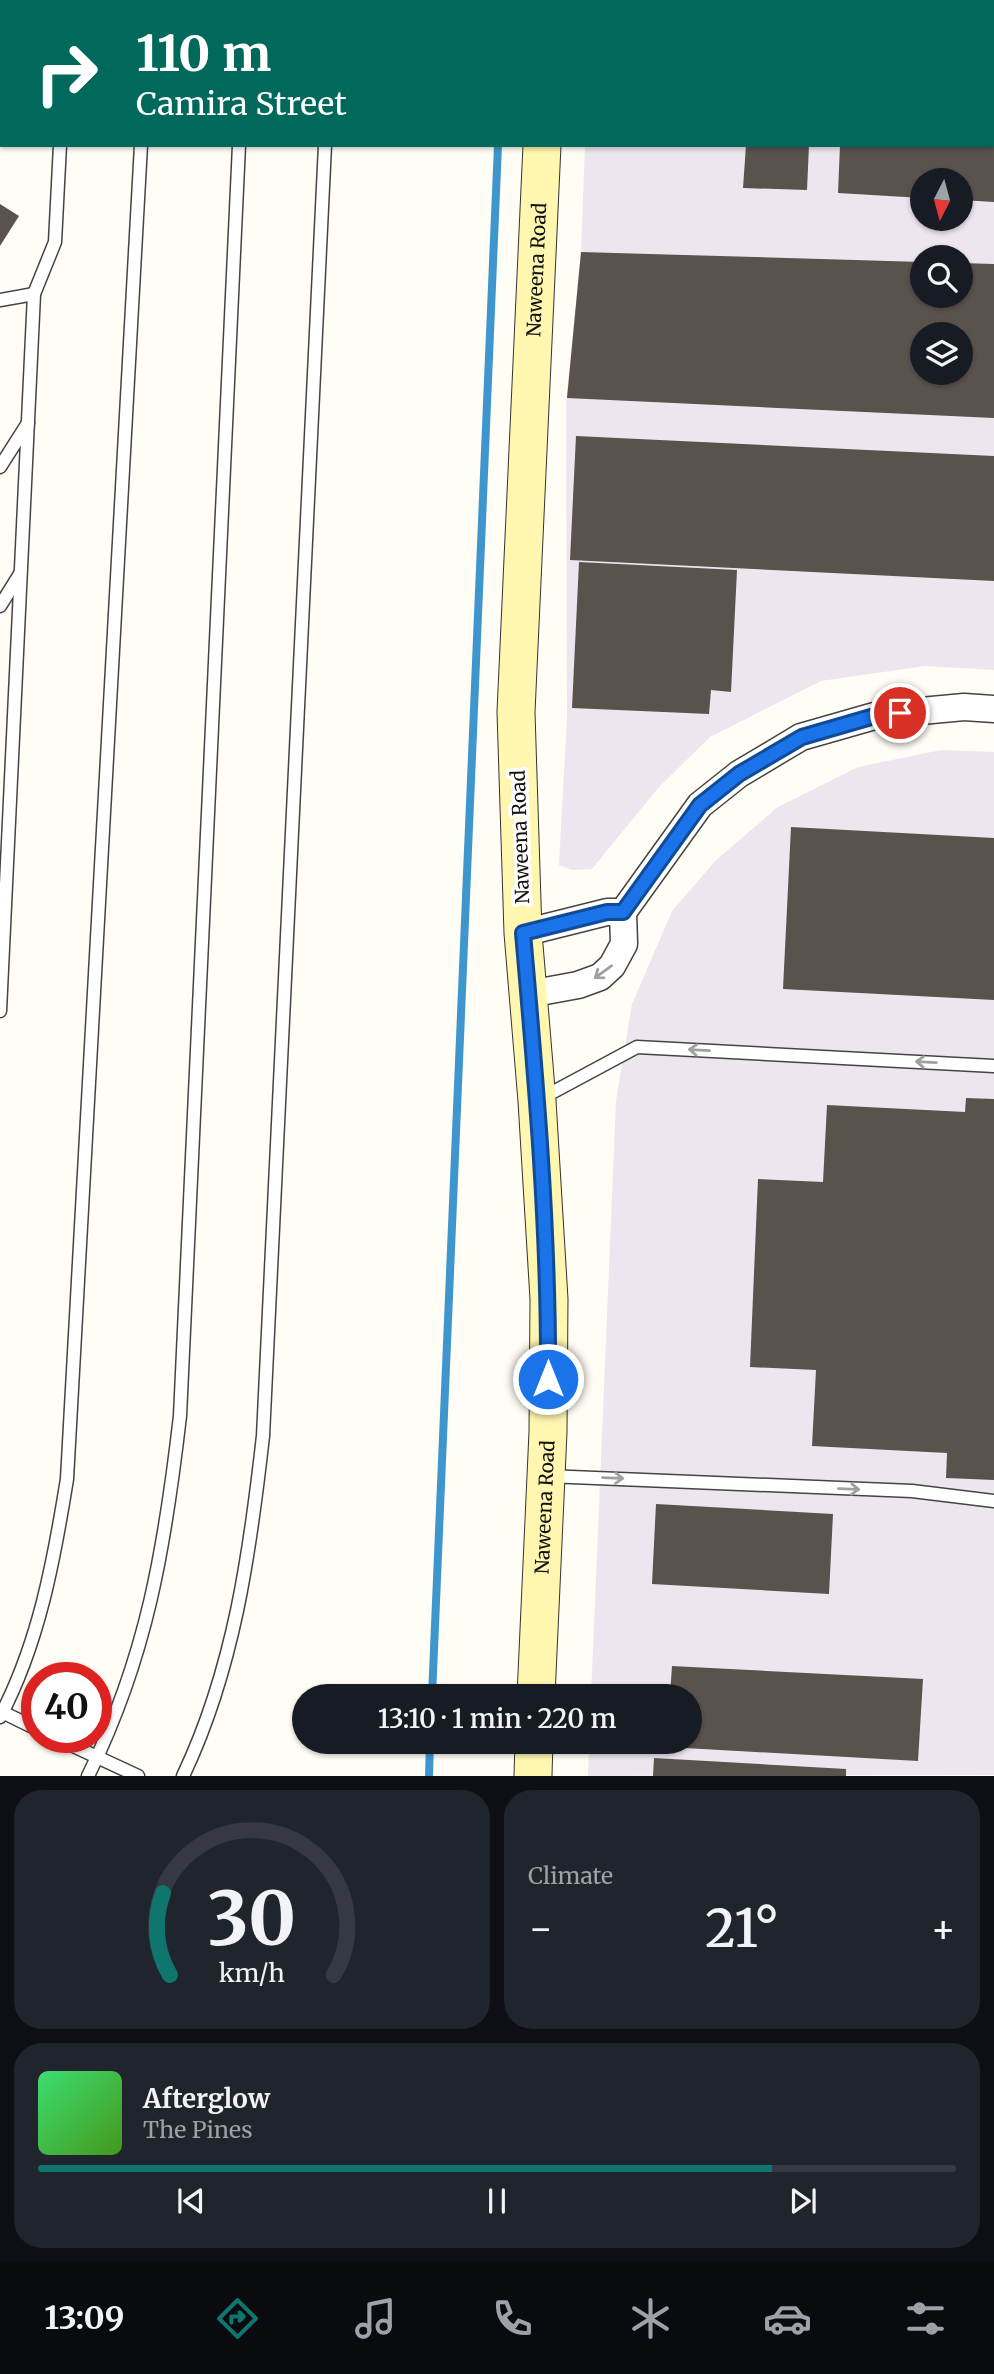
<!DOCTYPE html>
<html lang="en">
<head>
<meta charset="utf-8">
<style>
  :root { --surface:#171b24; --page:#20242c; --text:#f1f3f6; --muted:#9ea1a6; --line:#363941; --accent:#0f766e }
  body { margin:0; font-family:Merriweather,serif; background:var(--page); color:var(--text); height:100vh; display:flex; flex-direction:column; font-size:26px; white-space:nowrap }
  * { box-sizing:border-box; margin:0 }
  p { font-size:23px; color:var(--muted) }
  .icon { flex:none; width:38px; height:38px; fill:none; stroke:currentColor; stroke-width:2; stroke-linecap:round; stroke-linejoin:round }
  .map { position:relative; height:1776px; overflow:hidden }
  .sheet { display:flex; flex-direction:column; gap:14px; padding:14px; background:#0d0f14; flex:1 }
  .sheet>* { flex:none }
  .guide { position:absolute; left:0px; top:0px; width:994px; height:147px; box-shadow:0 2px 5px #0004; background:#00695c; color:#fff; overflow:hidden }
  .needle { width:46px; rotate:186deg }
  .controls { position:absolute; left:910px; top:168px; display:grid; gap:14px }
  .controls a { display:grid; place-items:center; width:63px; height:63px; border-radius:50%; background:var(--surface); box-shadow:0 2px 5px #0004; font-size:35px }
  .speed { position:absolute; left:21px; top:1662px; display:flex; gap:14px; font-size:35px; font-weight:700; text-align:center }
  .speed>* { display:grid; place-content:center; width:91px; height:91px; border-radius:50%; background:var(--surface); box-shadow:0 2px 5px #0004; line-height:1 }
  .speed .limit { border:10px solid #d22; background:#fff; color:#111 }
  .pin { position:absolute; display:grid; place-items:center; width:60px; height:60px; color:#fff; margin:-30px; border:4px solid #fff; border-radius:50%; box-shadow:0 2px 7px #0007 }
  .me { position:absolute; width:77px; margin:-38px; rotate:0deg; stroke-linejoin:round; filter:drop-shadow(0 0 5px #0008) }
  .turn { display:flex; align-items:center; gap:24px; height:147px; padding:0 21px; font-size:32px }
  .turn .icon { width:91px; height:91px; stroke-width:2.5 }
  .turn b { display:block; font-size:49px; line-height:60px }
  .big { font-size:52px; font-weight:600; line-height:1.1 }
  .sheet .widget { flex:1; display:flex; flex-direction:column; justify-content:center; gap:10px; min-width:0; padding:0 24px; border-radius:28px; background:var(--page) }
  .sheet .dial { align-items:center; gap:0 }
  .dial svg { height:182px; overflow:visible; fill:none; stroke:var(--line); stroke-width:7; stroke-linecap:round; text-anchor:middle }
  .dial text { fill:var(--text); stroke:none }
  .song { display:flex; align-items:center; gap:21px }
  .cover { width:84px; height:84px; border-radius:10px; background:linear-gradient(135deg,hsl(140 70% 55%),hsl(100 70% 35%)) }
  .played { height:7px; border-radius:4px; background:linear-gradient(90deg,var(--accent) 80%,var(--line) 80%) }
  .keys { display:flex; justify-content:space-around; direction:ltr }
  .heat { display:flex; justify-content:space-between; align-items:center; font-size:38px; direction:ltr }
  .sheet .tiles { flex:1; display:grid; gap:14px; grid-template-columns:1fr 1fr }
  .widget:last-child { grid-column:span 2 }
  .trip { position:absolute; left:292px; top:1684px; width:410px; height:70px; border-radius:35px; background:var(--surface); box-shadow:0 2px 5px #0004; font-weight:600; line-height:70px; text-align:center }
  .tab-bar { display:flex; height:112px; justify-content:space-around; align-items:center; background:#090b0e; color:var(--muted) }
  .tab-bar .icon { width:49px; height:49px }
  .tab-bar .selected { color:var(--accent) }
  .tab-bar b { font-size:32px; color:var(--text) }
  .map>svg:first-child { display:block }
  .industrial { fill:#eee6ef; fill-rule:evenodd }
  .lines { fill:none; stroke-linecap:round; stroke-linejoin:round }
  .stream { stroke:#3f96cf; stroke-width:8 }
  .building { fill:#5a524d; fill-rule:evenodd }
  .lane-casing { stroke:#444; stroke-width:15 }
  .street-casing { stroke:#444; stroke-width:29 }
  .secondary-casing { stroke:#333; stroke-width:39 }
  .lane { stroke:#fff; stroke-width:12 }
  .street { stroke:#fff; stroke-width:26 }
  .secondary { stroke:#fff6b0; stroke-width:37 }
  .oneway { stroke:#a0a0a0 }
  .route-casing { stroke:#114b97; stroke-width:18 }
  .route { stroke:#1a73e8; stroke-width:12 }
  .labels { text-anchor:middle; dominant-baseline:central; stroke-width:7; stroke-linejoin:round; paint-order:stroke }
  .street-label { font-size:19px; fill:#111; stroke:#fff }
</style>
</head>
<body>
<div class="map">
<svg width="994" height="1776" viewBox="0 0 994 1776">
  <rect width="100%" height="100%" fill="#fffdf5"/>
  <g class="industrial">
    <path d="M591 0H994V670L925 666 821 681 710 737 659 787 592 869 572 870 559 865 567 717 566 401 581 252 585 145H992V2H591ZM922 180H961V219H922ZM922 257H961V296H922ZM922 334H961V373H922Z"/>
    <path d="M941 750 994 752V1775L588 1776 589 1741H690V1696H591L616 1101 632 1004 672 911 716 860 778 807 858 767Z"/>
  </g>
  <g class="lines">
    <g class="stream">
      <path d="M504 2V0"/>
      <path d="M432 1696 498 145"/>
      <path d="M429 1776 430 1741"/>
    </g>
  </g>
  <g class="building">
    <path d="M746 145H809L807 190 743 188Z"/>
    <path d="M840 145 994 147V202L961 200V180H922V198L838 193Z"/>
    <path d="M0 204 19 216 0 246Z"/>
    <path d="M581 252 922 262V296H961V263L994 264V418L567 398ZM922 334H961V373H922Z"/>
    <path d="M576 436 994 456V581L570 560Z"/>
    <path d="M579 562 737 570 731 692 711 690 709 714 572 708Z"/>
    <path d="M791 827 994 838V1000L783 989Z"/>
    <path d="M966 1098 994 1099V1480L946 1478 947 1453 812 1446 816 1370 750 1367 758 1179 823 1182 827 1105 965 1112Z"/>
    <path d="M656 1504 833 1514 829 1594 652 1584Z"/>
    <path d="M672 1666 923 1679 918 1761 667 1747 668 1741H690V1696H670Z"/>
    <path d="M654 1758 846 1769V1776H653Z"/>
  </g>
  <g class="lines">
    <g class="lane-casing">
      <g id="lane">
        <path d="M114 2 115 0"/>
        <path d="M333 2V0"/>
        <path d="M0 4 2 6"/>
        <path d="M0 30 2 27"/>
        <path d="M0 300 34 294"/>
        <path d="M0 467 28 423"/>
        <path d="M0 606 20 574"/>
        <path d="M0 1011 34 294 55 242 60 145"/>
        <path d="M542 1098 637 1047 994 1066"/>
        <path d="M547 1476 912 1491 994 1501"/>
        <path d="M2 1712 37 1729"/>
        <path d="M0 1717C39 1643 54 1560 67 1479L141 145"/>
        <path d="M56 1738 138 1776"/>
        <path d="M88 1776C147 1657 165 1546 180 1416L239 145"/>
        <path d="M183 1776C234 1669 250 1552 263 1436L325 145"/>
      </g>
    </g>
    <g class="street-casing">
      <g id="street">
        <path d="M523 933 607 912H623"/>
        <path d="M529 994 578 985 600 977 612 966 624 944 623 912 700 805 739 774 801 737 878 715 964 707 994 709"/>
      </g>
    </g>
    <g class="secondary-casing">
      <g id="secondary">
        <path d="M548 2V0"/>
        <path id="s1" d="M536 1696 548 1432 549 1299 537 1101 523 933 516 712 542 145"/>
        <path d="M533 1776 534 1741"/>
      </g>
    </g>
    <use href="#lane" class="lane"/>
    <use href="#street" class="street"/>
    <use href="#secondary" class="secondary"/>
  </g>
  <defs><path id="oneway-shaft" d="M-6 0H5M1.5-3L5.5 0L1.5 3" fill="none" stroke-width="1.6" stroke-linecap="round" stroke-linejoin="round" transform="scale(1.75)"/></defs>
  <g class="oneway">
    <use href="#oneway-shaft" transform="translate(603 972) rotate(144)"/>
    <use href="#oneway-shaft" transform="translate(699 1050) rotate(-177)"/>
    <use href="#oneway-shaft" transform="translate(926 1062) rotate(-177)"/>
    <use href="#oneway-shaft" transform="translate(613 1478) rotate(2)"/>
    <use href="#oneway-shaft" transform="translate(849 1489) rotate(2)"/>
  </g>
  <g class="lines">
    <g class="route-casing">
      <path id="route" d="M548 1379C549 1230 536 1081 523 933L607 912H623L700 805 739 774 802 737 878 715 900 713"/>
    </g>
    <use href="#route" class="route"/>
  </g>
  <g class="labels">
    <g class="street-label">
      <text stroke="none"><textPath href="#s1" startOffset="1428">Naweena Road</textPath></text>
      <text transform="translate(520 837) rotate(-92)">Naweena Road</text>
      <text stroke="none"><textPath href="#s1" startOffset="189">Naweena Road</textPath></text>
    </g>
  </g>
</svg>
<div class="controls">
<a><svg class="needle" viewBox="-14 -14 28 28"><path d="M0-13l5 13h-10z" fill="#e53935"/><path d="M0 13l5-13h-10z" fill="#9ea1a6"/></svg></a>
<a><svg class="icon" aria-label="search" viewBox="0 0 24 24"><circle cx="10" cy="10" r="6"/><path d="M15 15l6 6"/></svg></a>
<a><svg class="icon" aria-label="layers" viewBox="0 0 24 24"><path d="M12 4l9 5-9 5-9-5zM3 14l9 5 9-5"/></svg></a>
</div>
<div class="speed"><div class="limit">40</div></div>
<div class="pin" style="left:900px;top:713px;background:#d93025"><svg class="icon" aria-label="arrive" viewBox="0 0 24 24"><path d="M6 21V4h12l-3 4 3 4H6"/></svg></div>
<svg class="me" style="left:548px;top:1379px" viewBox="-20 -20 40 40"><circle r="17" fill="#1a73e8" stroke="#fff" stroke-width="3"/><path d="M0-11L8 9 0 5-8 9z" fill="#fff"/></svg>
<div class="trip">13:10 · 1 min · 220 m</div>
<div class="guide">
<div class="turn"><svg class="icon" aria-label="right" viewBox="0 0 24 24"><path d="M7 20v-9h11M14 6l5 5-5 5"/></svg><div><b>110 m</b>Camira Street</div></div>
</div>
</div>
<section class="sheet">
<div class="tiles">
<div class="widget dial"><svg viewBox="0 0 100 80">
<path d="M14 69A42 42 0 1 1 86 69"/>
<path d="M14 69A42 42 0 0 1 11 33" stroke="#0f766e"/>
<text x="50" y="56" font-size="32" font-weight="700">30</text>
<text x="50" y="72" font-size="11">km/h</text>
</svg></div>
<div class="widget"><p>Climate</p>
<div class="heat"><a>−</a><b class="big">21°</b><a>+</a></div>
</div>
<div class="widget">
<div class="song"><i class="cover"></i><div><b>Afterglow</b><p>The Pines</p></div></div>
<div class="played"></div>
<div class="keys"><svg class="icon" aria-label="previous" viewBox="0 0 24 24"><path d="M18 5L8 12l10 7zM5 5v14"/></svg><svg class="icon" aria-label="pause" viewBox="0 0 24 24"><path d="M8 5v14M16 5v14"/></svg><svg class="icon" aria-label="next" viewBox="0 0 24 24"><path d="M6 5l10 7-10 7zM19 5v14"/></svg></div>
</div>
</div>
</section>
<nav class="tab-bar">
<b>13:09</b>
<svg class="icon selected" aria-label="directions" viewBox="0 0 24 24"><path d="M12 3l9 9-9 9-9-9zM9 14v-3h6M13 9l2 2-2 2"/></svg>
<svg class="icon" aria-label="music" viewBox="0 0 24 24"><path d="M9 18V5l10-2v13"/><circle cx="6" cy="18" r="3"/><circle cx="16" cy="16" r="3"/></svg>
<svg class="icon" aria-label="phone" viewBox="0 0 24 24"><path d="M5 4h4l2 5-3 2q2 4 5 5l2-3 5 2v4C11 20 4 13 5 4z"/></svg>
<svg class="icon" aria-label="climate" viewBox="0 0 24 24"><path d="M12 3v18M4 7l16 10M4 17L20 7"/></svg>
<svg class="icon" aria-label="car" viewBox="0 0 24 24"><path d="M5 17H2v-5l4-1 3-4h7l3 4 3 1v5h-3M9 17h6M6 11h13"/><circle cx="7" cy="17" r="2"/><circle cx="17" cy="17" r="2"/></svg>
<svg class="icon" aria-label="filters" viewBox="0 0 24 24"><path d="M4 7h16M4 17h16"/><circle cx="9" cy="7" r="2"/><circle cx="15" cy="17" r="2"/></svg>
</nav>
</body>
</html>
